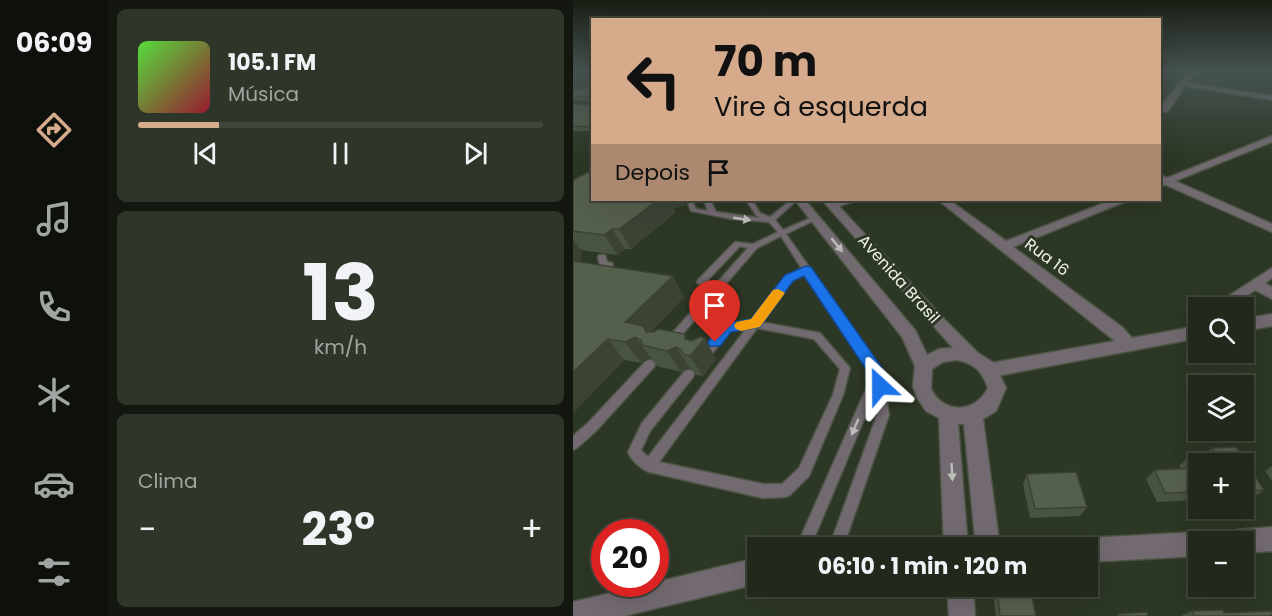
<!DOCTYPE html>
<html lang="pt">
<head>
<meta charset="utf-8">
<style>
  :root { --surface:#22291c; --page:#2e3529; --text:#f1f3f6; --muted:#a2a6a3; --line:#3f453b; --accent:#d6ab8b }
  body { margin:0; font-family:Poppins,sans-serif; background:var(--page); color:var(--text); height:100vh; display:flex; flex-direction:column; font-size:22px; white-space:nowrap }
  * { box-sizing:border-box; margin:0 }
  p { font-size:20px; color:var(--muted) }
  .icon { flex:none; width:33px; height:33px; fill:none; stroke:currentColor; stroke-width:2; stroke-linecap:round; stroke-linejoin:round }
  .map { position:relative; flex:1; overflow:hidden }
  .drawer { display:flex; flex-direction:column; gap:9px; padding:9px; background:#13170f; width:465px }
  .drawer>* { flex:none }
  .hud { position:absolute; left:18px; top:18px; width:570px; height:183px; border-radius:0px; box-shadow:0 6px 24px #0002,0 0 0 2px var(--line); background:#d6ab8b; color:#111; overflow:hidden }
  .buttons { position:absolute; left:615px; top:297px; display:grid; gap:12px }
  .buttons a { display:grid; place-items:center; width:66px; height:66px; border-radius:0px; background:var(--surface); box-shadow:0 6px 24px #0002,0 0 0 2px var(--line); font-size:30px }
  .speed { position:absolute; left:18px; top:519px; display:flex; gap:12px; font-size:30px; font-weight:700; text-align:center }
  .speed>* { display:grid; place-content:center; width:78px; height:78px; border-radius:50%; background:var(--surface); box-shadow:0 6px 24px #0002,0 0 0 2px var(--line); line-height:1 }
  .speed .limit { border:9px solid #d22; background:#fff; color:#111 }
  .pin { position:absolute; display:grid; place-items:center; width:51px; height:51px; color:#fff; margin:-62px -26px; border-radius:50% 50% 50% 0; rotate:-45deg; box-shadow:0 0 6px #0007 }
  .pin .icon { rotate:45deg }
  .me { position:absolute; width:66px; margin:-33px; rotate:336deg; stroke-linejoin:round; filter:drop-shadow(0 0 4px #0008) }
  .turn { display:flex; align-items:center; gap:21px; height:126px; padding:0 24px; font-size:27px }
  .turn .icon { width:78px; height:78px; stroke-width:2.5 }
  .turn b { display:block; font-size:42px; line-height:51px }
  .then { display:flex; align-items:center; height:57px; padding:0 24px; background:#0003; gap:12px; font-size:22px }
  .big { font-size:45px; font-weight:700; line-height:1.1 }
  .drawer .tile { flex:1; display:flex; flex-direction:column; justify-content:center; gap:9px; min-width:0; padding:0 21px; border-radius:9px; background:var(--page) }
  .drawer .dial { align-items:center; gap:0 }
  .dial b { font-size:78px; line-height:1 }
  .song { display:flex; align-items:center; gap:18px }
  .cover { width:72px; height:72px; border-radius:9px; background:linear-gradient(135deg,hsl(110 70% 55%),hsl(350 70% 35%)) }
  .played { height:6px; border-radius:3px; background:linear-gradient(90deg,var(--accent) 20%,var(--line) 20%) }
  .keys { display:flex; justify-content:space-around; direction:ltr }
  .heat { display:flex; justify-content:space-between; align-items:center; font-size:33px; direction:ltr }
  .trip { position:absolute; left:174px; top:537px; width:351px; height:60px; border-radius:0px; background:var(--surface); box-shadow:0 6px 24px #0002,0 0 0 2px var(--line); font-weight:700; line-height:60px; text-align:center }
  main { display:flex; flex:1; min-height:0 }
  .tab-bar { display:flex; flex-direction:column; width:108px; justify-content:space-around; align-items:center; background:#0e100b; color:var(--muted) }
  .tab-bar .icon { width:42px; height:42px }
  .tab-bar .active { color:var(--accent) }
  .tab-bar b { font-size:27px; color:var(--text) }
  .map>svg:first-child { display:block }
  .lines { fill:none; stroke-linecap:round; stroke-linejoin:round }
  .service-casing { stroke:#4c5544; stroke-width:3 }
  .minor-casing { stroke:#4c5544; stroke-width:3 }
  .tertiary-casing { stroke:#4c5544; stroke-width:3 }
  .service { fill:#736a71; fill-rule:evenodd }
  .minor { fill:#736a71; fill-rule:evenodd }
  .tertiary { fill:#736a71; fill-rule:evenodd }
  .wall { fill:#495341 }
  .shaded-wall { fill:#3c4335 }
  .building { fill:#55604c; stroke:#3c4335; stroke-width:1.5 }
  .oneway { fill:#bcbcb8 }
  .route { fill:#1a73e8; stroke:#114b97; stroke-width:1.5 }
  .slow { fill:#f59e0b }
  .labels { text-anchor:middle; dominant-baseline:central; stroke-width:6; stroke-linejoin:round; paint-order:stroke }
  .street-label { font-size:16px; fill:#edf3e8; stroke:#2d3725 }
</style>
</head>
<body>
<main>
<nav class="tab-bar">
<b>06:09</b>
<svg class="icon active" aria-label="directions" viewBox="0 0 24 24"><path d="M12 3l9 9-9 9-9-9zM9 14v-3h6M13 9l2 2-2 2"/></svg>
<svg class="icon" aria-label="music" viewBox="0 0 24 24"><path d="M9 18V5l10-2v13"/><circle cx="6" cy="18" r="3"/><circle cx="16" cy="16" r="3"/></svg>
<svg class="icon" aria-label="phone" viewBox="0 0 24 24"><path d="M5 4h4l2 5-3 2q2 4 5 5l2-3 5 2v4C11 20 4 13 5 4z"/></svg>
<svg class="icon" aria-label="climate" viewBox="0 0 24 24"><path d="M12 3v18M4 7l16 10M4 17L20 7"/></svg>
<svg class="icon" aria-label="car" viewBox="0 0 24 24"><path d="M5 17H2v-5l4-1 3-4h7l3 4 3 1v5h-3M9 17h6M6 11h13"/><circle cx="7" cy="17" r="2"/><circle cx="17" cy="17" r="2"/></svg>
<svg class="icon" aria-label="filters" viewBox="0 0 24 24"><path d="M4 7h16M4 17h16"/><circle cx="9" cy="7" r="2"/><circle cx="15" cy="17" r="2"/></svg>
</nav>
<section class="drawer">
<div class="tile">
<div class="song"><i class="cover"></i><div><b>105.1 FM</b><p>Música</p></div></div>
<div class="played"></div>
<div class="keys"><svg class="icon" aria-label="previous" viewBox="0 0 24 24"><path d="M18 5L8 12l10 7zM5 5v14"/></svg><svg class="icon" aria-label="pause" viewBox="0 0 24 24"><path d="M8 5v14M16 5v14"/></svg><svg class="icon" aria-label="next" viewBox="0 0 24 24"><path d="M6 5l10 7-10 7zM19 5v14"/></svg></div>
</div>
<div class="tile dial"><b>13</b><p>km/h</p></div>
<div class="tile"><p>Clima</p>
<div class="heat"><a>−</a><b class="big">23°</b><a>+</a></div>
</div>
</section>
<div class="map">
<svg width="699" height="616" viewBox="0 0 699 616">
  <rect width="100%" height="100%" fill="#2d3725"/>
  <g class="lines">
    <g class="service-casing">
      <g id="service">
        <path d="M131 200H137L143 212 187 218 183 215 173 200H179L187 213 197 217 218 200H224L202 220 210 230 240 217H244V219L213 234 310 373 316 415 270 548H256L304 415 302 393 237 548H223L300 373 232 273 219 280 188 322 247 333 277 368 270 395 236 476 217 495 212 497 190 498 76 472C68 469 58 460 55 452L69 423 112 371 116 370 120 371 121 374 120 377 77 431 68 450 75 457 173 329 156 331 135 359 131 360 127 359 126 356 127 353 150 326 179 321 213 276 229 269 208 236 184 248 100 345H94L92 342 94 339 175 248 167 246 131 284H125L124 282 125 280 162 242 180 244 205 232 196 222 159 219 118 211 115 204 118 202 120 203 123 209 135 211ZM184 328 241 339 267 369 260 395 226 468 209 484H190L86 462Z"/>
        <path d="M26 255H32L34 262 39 263 40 265 39 267 27 266 25 257Z"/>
        <path d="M77 360 81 361 82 364 81 367 23 431 4 448 0 450V436L15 423 73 361Z"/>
      </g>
    </g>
    <g class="minor-casing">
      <g id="minor">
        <path d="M617 71H623L615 83 699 96V100L612 86 595 111 586 113V108Z"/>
        <path d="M699 136V142L602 181 699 224V232L593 185H586V175L594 178Z"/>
        <path d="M269 200H285L260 208 254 205Z"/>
        <path d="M365 200H376L433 241 539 200H552L551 202 440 247 549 327 559 338 626 326V338L418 377 412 375 409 370 412 365 418 363 542 341Z"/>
        <path d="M699 268V278L692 283 699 287V299L682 290 656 308H637Z"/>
        <path d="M699 314V326L670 331V319Z"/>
        <path d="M374 586H400L402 616H376Z"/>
      </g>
    </g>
    <g class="tertiary-casing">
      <g id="tertiary">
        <path d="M222 200H232L342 330 354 355 366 349 380 348 249 200H260L372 320 405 353 421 363 433 388 423 411 410 419 427 548H403L391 424H385L395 548H371L366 418 353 411 344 398 340 386 342 366 329 337ZM384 360C402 364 409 371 415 388 403 413 371 415 358 389L359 369 370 362Z"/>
        <path d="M699 527V551L670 553V542H651L655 534 663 530Z"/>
        <path d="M626 532 634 536 637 542H626V556L514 562V548H503L505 541 514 538Z"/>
        <path d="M184 558V584L51 616H0V602Z"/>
      </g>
    </g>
    <use href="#service" class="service"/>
    <use href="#minor" class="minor"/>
    <use href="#tertiary" class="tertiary"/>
  </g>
  <g class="wall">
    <path d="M20 84V101L0 100V91Z"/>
    <path d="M20 103V131H0V104L17 105Z"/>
    <path d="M0 180 117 200 113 205 101 208 102 213 58 249H52L44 255 8 250 7 262 111 297 78 332 116 340 143 359 130 376 123 375 119 369 117 368 108 372 84 366 78 358 68 363 51 360 0 413Z"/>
    <path d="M663 447 691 490 678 499H670V464H626V505L623 500 584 502 573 479 582 470 608 469 606 466 616 457 631 456 639 448Z"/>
    <path d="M699 466V481L692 471Z"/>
    <path d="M454 474 514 507 507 516 457 518 450 484Z"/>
    <path d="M424 588 463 616H423L420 595Z"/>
    <path d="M619 611 621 616H608Z"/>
  </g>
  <g class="shaded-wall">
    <path d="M20 125V131L18 132 15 127Z"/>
    <path d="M85 200H117L113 205 101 208 102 213 58 249 46 229Z"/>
    <path d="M39 229 52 249 44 255 31 235Z"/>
    <path d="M0 239 8 250 7 280 0 270Z"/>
    <path d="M100 276 111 297 76 334 52 322Z"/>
    <path d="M112 334 122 350 132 338 143 359 130 376 117 356Z"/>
    <path d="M62 337 78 358 68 363 52 342Z"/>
    <path d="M35 339 51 360 0 413V372Z"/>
    <path d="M103 347 117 368 108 372 94 351Z"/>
  </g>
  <g class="building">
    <path d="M20 84V99L19 97 0 96V91Z"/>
    <path d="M20 103V125L15 127 0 126V104L17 105Z"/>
    <path d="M15 172H20V200H85L46 229H39L31 235 0 231V180Z"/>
    <path d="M0 261 100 276 52 322 70 326 73 332H81L86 329 112 334V339L118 341 127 337 132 338 117 356 110 354 109 350 103 347 94 351 69 345 68 340 62 337 52 342 35 339 0 372Z"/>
    <path d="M663 447 691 490 670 491V464H626V492L592 493 582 470 621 468 616 457 643 456 639 448Z"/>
    <path d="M503 472 514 507 462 509 454 474Z"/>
    <path d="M457 586 463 616H427L424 588Z"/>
    <path d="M650 610 651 613 699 611V616H621L619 611Z"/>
    <path d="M574 612 575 616H545V614Z"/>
  </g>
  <defs><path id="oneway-solid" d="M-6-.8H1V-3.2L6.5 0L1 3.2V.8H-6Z" transform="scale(1.5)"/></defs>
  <g class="oneway">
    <use href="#oneway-solid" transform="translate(169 219) rotate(8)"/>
    <use href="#oneway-solid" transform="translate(264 245) rotate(51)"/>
    <use href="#oneway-solid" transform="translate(282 427) rotate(113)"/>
    <use href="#oneway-solid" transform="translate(379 472) rotate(87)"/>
  </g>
  <linearGradient id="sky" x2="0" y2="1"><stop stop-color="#191e14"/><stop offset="0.45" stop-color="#465351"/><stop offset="1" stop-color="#465351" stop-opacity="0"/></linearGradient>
  <rect width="699" height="158" fill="url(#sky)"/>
  <path class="route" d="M233 266 238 267 310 369 315 386 312 391 307 393 301 391 297 375 231 276 220 281 187 327 158 332 147 346H137L135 342 148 324 178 319 212 275Z"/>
  <path class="slow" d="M205 289 212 293 187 327 168 331 163 329 161 326 163 322 178 319 200 290Z"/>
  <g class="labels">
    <g class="street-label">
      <text transform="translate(474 257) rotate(37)">Rua 16</text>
      <text transform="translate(326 279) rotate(48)">Avenida Brasil</text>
    </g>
  </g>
</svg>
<div class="buttons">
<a><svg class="icon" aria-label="search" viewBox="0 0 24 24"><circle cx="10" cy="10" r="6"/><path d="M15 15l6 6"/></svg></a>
<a><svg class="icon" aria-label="layers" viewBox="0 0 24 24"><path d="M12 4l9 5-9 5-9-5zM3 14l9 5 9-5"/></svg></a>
<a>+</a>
<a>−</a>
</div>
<div class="speed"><div class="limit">20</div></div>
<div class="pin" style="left:142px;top:342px;background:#d93025"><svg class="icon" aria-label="arrive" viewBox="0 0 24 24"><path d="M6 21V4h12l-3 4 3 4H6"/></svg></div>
<svg class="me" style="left:307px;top:386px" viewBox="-20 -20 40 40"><path d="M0-17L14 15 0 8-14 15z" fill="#1a73e8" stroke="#fff" stroke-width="4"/></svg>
<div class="trip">06:10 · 1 min · 120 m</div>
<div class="hud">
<div class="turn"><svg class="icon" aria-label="left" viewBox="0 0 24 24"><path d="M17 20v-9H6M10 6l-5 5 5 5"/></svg><div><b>70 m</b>Vire à esquerda</div></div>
<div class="then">Depois<svg class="icon" aria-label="arrive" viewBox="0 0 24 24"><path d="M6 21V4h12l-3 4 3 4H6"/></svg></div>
</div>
</div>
</main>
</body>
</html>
